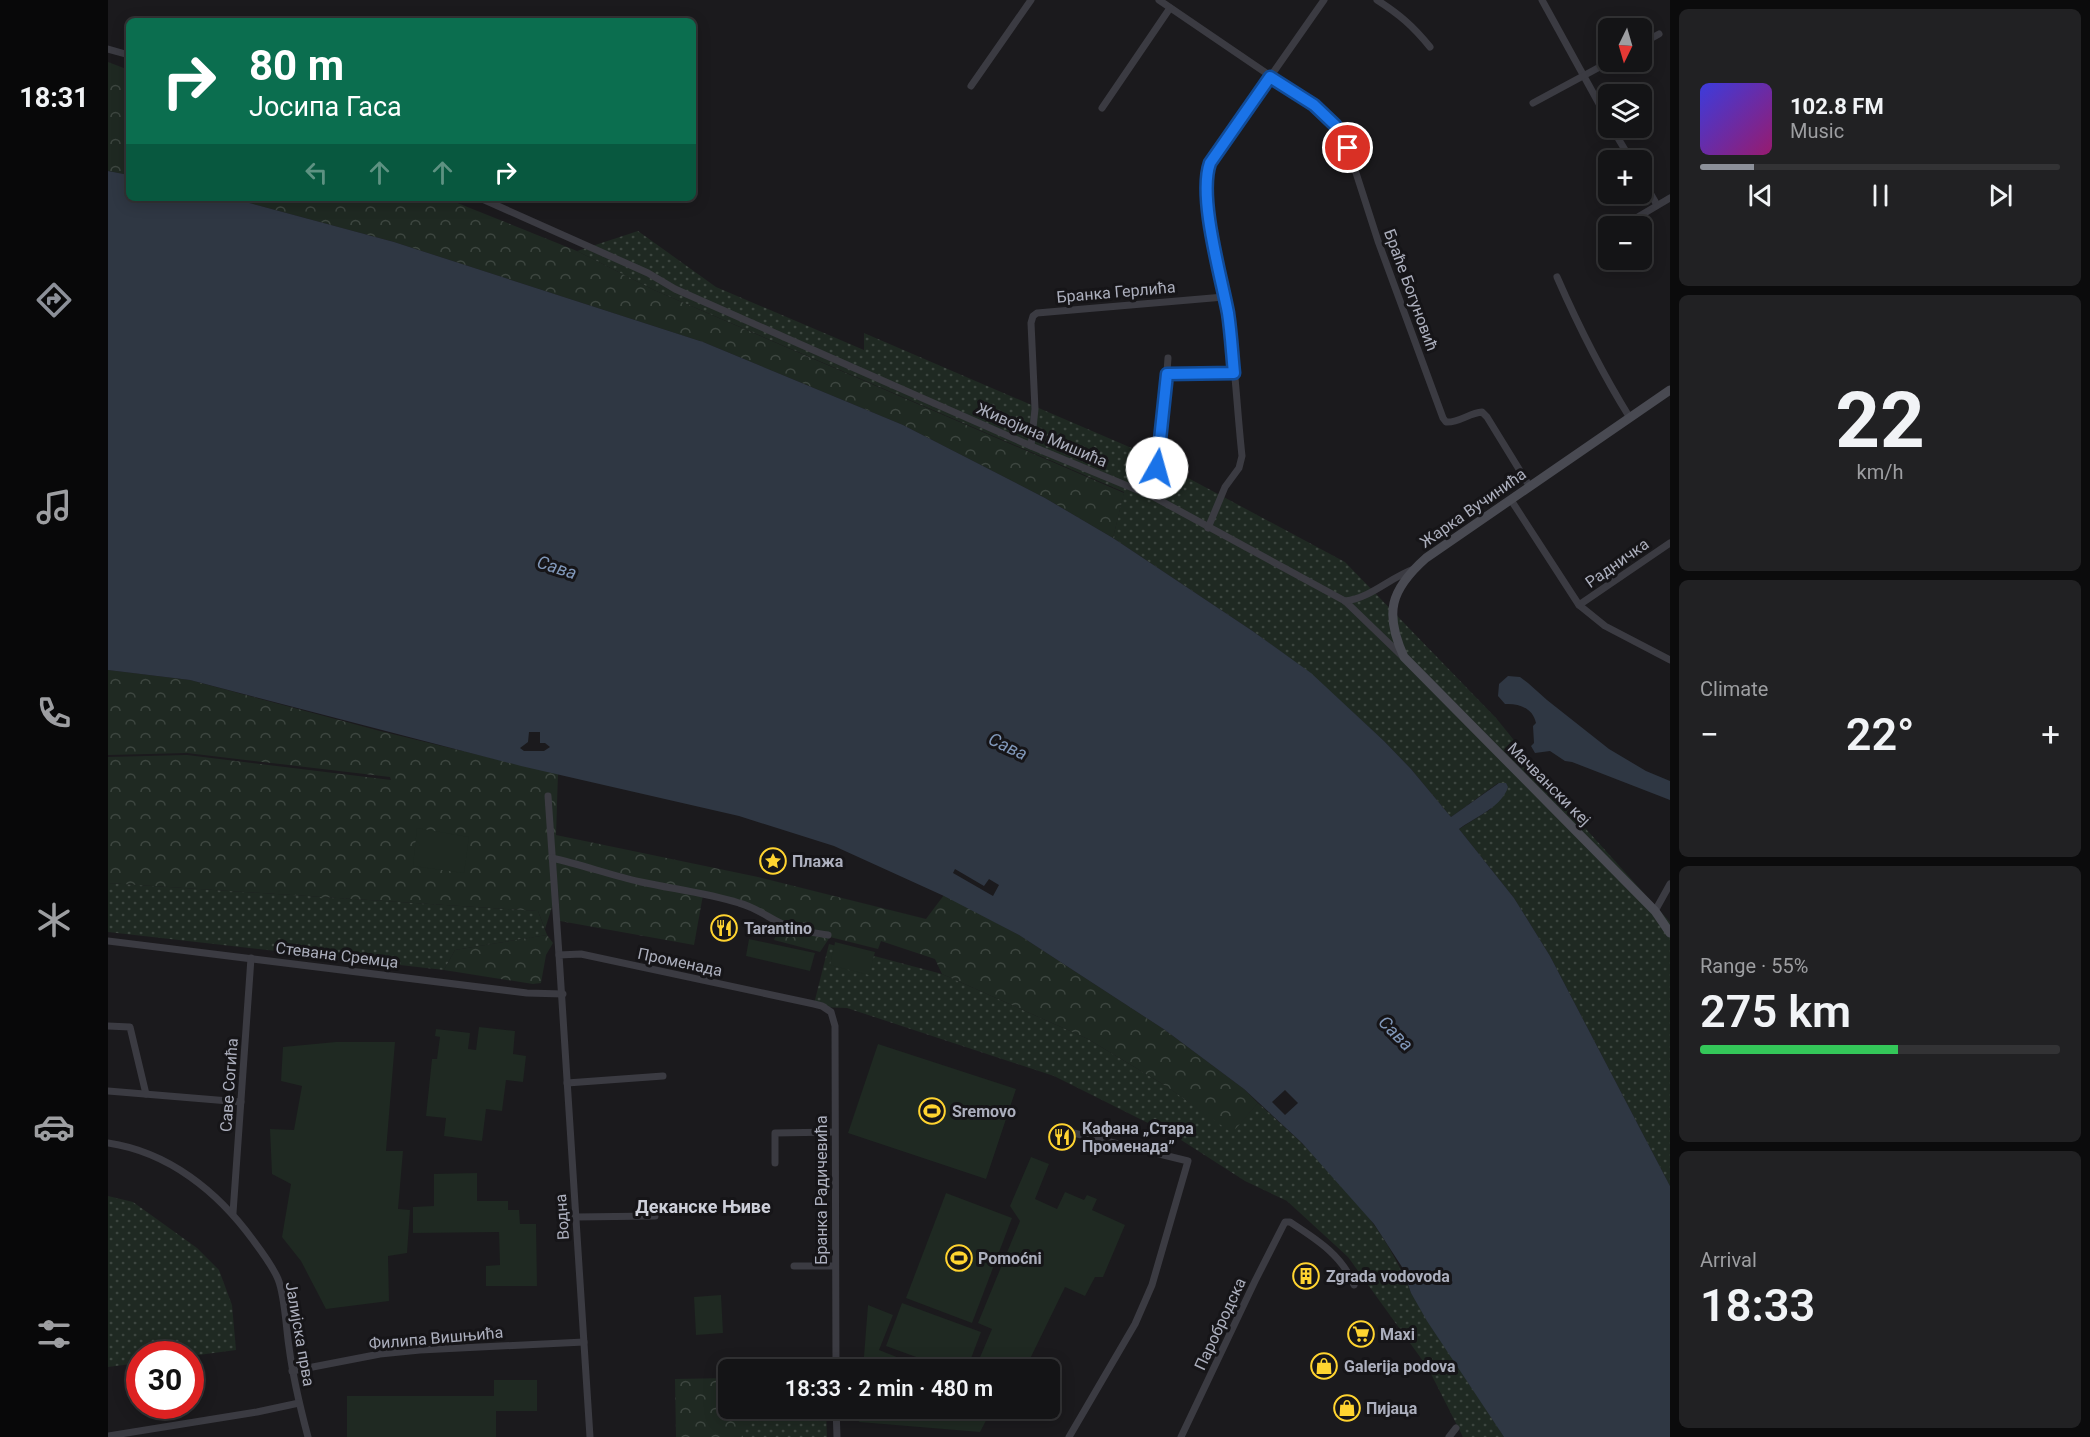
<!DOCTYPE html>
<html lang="en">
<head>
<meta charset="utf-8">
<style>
  :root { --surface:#141416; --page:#212123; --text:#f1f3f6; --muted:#9d9ea1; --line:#333335; --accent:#8c9099 }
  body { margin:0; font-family:Roboto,sans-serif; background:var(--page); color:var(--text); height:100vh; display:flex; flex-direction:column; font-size:22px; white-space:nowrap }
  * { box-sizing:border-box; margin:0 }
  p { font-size:20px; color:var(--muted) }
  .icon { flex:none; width:33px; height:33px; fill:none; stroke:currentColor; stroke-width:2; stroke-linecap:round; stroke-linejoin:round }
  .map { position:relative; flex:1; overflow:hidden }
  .sheet { display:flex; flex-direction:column; gap:9px; padding:9px; background:#0b0b0c; width:420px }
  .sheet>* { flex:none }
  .hud { position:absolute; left:18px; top:18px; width:570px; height:183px; border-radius:9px; box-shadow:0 3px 15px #0003,0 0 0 2px var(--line); background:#0b6e4f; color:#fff; overflow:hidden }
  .needle { width:39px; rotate:185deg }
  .buttons { position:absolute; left:1490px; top:18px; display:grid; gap:12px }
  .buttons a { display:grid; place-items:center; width:54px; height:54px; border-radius:9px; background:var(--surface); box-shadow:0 3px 15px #0003,0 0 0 2px var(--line); font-size:30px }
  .speed { position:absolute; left:18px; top:1341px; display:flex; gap:12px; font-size:30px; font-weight:700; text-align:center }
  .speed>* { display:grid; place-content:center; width:78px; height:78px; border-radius:50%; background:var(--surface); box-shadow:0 3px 15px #0003,0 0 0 2px var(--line); line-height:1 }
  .speed .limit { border:9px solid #d22; background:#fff; color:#111 }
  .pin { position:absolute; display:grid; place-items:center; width:51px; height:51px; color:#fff; margin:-26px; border:3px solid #fff; border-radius:50%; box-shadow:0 2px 6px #0007 }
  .me { position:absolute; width:66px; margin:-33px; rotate:7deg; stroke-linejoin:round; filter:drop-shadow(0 0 4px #0008) }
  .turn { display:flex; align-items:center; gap:21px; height:126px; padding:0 24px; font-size:27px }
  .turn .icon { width:78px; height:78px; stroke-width:2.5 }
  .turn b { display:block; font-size:42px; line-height:51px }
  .lanes { display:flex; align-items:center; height:57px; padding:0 24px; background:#0003; justify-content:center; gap:30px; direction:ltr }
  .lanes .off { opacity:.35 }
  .big { font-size:45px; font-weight:600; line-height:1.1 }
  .sheet .tile { flex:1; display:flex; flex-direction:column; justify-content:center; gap:9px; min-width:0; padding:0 21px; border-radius:9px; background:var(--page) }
  .sheet .dial { align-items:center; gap:0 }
  .dial b { font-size:78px; line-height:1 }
  .song { display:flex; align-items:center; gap:18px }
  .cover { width:72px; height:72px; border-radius:9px; background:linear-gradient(135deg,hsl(240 70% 55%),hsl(320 70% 35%)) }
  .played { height:6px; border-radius:3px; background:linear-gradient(90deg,var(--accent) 15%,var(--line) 15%) }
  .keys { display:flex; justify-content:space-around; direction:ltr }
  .heat { display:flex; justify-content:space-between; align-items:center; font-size:33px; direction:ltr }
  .charge { height:9px; border-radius:4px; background:linear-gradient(90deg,#34c759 55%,var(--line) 0) }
  .trip { position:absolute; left:610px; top:1359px; width:342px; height:60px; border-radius:9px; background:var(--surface); box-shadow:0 3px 15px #0003,0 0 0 2px var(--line); font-weight:600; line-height:60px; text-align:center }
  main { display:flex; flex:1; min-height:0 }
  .tab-bar { display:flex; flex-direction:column; width:108px; justify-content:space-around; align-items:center; background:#080809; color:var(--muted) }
  .tab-bar .icon { width:42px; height:42px }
  .tab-bar .active { color:var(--accent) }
  .tab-bar b { font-size:27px; color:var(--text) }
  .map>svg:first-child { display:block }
  .grass { fill:url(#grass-dots) }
  .forest { fill:url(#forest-crowns) }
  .garden { fill:#1f2922 }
  .water { fill:#2f3743 }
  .pier { fill:#1b1a1d }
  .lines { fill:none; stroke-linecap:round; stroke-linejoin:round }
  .street { stroke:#3b3b42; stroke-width:7 }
  .secondary { stroke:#494a52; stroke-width:9 }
  .route-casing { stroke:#114b97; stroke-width:15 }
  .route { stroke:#1a73e8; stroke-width:10 }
  .labels { text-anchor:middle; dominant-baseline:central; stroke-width:6; stroke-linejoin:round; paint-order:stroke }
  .street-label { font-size:16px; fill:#acafbd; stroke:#161518 }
  .poi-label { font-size:16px; font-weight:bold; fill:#acafbd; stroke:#161518; text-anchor:start }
  .water-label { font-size:18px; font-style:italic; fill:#8198ba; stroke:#161518 }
  .neighbourhood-label { font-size:18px; font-weight:bold; fill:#cdcfd9; stroke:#161518 }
</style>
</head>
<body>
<main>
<nav class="tab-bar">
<b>18:31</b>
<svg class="icon active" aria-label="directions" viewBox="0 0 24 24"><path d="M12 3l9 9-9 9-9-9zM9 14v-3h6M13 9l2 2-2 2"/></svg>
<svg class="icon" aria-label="music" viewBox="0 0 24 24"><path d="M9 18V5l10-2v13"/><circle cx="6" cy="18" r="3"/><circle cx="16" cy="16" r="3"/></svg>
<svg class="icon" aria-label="phone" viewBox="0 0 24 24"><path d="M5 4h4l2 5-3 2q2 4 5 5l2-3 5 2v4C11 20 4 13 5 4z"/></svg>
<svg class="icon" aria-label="climate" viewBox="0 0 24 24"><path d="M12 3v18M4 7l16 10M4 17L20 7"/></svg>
<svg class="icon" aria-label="car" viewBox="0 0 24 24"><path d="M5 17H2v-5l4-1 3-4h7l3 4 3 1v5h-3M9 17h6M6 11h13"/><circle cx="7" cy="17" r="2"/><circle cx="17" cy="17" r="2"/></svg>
<svg class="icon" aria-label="filters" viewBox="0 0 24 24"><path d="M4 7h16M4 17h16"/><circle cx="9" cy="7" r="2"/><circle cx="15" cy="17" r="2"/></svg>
</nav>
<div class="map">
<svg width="1562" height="1437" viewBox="0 0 1562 1437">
  <defs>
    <pattern id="grass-dots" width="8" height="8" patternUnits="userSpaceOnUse" patternTransform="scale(1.5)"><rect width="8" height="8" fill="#1f2922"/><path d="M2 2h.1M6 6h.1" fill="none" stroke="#3d4640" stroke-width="1.8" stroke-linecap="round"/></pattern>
    <pattern id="forest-crowns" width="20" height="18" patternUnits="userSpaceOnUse" patternTransform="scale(1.5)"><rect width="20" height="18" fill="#1f2922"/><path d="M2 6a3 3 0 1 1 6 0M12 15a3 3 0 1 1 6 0" fill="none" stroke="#3d4640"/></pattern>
  </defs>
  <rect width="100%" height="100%" fill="#1b1a1d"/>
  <g class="grass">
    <path d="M530 231 608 287 756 350V333L1026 449 1237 562 1388 718 1478 829 1562 922V1186L1442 956 1406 898 1351 829 1383 809 1390 783 1343 817 1303 769 1276 741 1203 674 1146 632 1005 538 1016 492 546 290 469 251Z"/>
    <path d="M0 883 430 911 439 935 347 950 336 970 0 932Z"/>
    <path d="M721 944 834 974 980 1039 1058 1086 1124 1132 1150 1103C1210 1157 1274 1216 1303 1293L1396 1437H1355L1320 1368 1240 1257 1179 1201 1137 1181 1070 1138 946 1076 739 1008 711 1007 706 1004Z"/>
    <path d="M0 1196 25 1202 89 1248 111 1270 124 1305 128 1350 83 1356 82 1354H32L31 1363 0 1367Z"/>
    <path d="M635 1409H718L719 1437H635Z"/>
  </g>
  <g class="forest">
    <path d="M0 62 21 70V175L0 171Z"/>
    <path d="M123 198H337L469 251 546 290 1016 493 1005 538 937 498 795 425 595 342 286 242Z"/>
    <path d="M0 670 82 680 272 731 450 774 448 835 650 877 818 919 836 895 911 935 1057 1030 1136 1089 1150 1103 1124 1133 1058 1086 980 1039 834 974 827 959 773 941 770 949 722 937 712 952 666 940 670 929 650 908 595 895 586 945 452 921 450 888 437 929 430 911 0 883V757L79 755 283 780 282 777 79 753 0 755Z"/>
    <path d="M439 935 445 943 438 955 433 983 425 984 336 970 347 950Z"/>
    <path d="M621 1378V1408L635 1409V1437H568L567 1379Z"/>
  </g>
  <g class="garden">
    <path d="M309 828 361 837 356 873 305 866Z"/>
    <path d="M641 939 707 953 702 971 638 956Z"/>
    <path d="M727 942 767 952 761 975 722 965Z"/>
    <path d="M371 1027 407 1031 405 1054 418 1056 415 1082 398 1080 394 1111 378 1109 374 1141 336 1136 338 1118 318 1116 324 1059H329L332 1037 327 1036 328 1029 362 1033 360 1049 368 1050Z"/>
    <path d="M228 1042H287L278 1151H295L290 1209 302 1210 299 1253 280 1256 281 1301 218 1309 193 1261 174 1237 183 1184 164 1174 162 1129 186 1130 194 1086 173 1081 175 1047Z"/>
    <path d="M770 1044 908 1089 878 1179 740 1133Z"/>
    <path d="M923 1157 941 1164 927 1199 949 1209 957 1192 976 1200 979 1195 989 1199 984 1210 1017 1225 995 1277H987L977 1296 957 1287 920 1363 933 1369H867L884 1329 870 1323 912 1221 902 1206Z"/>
    <path d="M369 1173V1201H400V1210H411L412 1224H428L429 1286H378V1266L392 1265 391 1232 305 1233V1207L326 1206V1174Z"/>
    <path d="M838 1193 904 1218 864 1323 798 1298Z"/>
    <path d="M613 1295 615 1333 588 1335 586 1297Z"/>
    <path d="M794 1303 873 1332 859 1369H841L778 1346Z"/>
    <path d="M760 1305 785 1315 771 1350 819 1369H755Z"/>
    <path d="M386 1380H429V1411H388V1437H239V1396H386Z"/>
    <path d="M752 1409V1408L884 1409 872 1432 751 1422Z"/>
  </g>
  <g class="water">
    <path d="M0 171 21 175V198H123L286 242 595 342 795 425 937 498 1005 538 1146 632 1203 673 1276 741 1303 769 1343 817 1391 783H1398L1400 787C1394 807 1367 817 1351 829L1406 898 1442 956 1562 1186V1437H1396L1319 1321 1303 1293 1294 1267 1266 1224 1194 1143 1136 1089 1057 1030 911 935 836 896 726 846 631 816 413 766 82 680 0 670Z"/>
    <path d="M1400 676 1412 677 1420 683 1439 700 1501 749 1538 771 1562 781V800L1464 762 1457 761 1442 751 1427 753 1423 746 1426 743 1425 726 1428 723C1425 708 1410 703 1397 704L1390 696 1391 684Z"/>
  </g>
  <g class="pier">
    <path d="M421 732H432V743H437L442 747 436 751H416L412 748 420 742Z"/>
    <path d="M847 869 876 886 881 879 891 885 885 896 845 873Z"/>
    <path d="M1177 1090 1190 1103 1177 1115 1164 1102Z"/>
  </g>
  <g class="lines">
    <g class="street">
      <path d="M1051 0 1205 105 1227 125 1240 148 1270 241 1335 418 1338 422C1351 423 1361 413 1374 412L1379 417 1422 487"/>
      <path d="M1269 0C1291 14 1305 26 1322 47"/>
      <path d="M1434 0 1500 120"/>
      <path d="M1533 44 1551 34"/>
      <path d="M0 49 21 55"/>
      <path d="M863 86 923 0"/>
      <path d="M1425 103 1501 62"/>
      <path d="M994 108 1062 8"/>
      <path d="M1504 128 1523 160"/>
      <path d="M1533 177 1549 205"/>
      <path d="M372 198 540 273 567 289 923 446 1044 496 1237 601 1294 656"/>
      <path d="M1518 224 1562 198"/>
      <path d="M1449 277C1470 325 1494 373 1522 418"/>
      <path d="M1059 374 1126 373"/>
      <path d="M923 446 927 409 923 323 925 316 929 313 1116 297"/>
      <path d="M1044 496 1047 487 1056 413 1060 358"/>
      <path d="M1403 500 1471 605 1497 626 1562 660"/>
      <path d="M1100 528 1117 487 1131 468 1134 456C1129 410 1127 362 1120 315 1114 276 1089 198 1102 163L1216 0"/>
      <path d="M1237 601C1263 598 1281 578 1306 569"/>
      <path d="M1471 605 1562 543"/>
      <path d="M440 796 451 955"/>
      <path d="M444 858C474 865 503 875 533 882 565 889 599 893 631 903 651 908 665 922 684 928 696 932 709 933 720 935"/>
      <path d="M1547 911 1562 884"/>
      <path d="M0 941 419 993 455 994"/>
      <path d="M0 1026 22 1027 38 1094"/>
      <path d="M459 1083 555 1076"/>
      <path d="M0 1091 133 1102"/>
      <path d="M949 1129 1080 1161 1044 1285 1027 1324 961 1437"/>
      <path d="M0 1143C61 1152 110 1192 145 1240 154 1252 164 1265 170 1279 177 1296 178 1328 181 1347 185 1378 192 1407 200 1437"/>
      <path d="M667 1163V1133L726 1132"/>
      <path d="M125 1213 143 958"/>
      <path d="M467 1217 547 1216"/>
      <path d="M686 1266H726"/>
      <path d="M184 1371 272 1354 312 1350 476 1342"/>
      <path d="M728 1408 729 1437"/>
      <path d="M0 1436 149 1412 191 1403"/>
      <path d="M482 1437C471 1276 462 1115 451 955L473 954 706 1004 714 1006 723 1012 727 1026 728 1370"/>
      <path d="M1073 1437 1147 1281 1177 1222H1182C1208 1239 1234 1255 1246 1285"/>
      <path d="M1341 1437 1348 1428"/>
    </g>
    <path class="secondary" d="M1562 390 1318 558C1282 590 1276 613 1296 657L1547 911 1562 933"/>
  </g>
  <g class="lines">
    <g class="route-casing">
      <path id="route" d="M1049 468 1059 374 1126 373C1124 353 1123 333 1120 313 1113 276 1090 197 1102 163L1162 77 1206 105 1227 125 1240 148"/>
    </g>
    <use href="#route" class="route"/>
  </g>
  <defs>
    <g id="sight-ring" transform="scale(1.35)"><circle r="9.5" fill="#161518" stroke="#ffd430" stroke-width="1.5"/><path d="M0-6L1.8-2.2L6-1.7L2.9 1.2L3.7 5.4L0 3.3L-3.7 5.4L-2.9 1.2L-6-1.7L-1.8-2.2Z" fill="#ffd430"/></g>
    <g id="restaurant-ring" transform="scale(1.35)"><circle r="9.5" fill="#161518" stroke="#ffd430" stroke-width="1.5"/><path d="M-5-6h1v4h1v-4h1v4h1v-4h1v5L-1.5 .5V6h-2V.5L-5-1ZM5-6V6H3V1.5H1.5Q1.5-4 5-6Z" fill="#ffd430"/></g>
    <g id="stadium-ring" transform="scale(1.35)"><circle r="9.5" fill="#161518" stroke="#ffd430" stroke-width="1.5"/><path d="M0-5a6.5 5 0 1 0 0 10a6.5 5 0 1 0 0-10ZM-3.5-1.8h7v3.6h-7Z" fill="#ffd430"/></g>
    <g id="building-ring" transform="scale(1.35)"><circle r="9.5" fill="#161518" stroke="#ffd430" stroke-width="1.5"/><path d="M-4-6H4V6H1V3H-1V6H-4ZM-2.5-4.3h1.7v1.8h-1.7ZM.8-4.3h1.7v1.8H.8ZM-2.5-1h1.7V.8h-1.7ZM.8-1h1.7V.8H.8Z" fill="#ffd430"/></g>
    <g id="supermarket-ring" transform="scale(1.35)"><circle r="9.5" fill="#161518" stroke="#ffd430" stroke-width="1.5"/><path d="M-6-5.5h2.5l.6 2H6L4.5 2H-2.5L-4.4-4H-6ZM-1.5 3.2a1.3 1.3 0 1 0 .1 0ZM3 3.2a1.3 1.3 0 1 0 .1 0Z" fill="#ffd430"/></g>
    <g id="shop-ring" transform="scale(1.35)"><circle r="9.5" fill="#161518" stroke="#ffd430" stroke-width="1.5"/><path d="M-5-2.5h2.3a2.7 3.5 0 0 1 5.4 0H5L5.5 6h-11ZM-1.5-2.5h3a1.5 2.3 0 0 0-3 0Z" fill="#ffd430"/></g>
  </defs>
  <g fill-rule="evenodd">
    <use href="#sight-ring" x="665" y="861"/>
    <use href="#restaurant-ring" x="616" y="928"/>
    <use href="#stadium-ring" x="824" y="1111"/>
    <use href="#restaurant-ring" x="954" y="1137"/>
    <use href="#stadium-ring" x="851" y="1258"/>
    <use href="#building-ring" x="1198" y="1276"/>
    <use href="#supermarket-ring" x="1253" y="1334"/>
    <use href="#shop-ring" x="1216" y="1366"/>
    <use href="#shop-ring" x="1239" y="1408"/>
  </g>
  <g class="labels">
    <g class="street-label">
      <text transform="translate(1303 290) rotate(70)">Браће Богуновић</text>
      <text transform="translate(1008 292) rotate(-5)">Бранка Герлића</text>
      <text transform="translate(934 435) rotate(23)">Живојина Мишића</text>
      <text transform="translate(1365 508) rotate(-35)">Жарка Вучинића</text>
      <text transform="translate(1509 563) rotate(-35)">Радничка</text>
      <text transform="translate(1441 784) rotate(45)">Мачвански кеј</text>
      <text transform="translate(229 955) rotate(7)">Стевана Сремца</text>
      <text transform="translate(572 962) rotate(12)">Променада</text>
      <text transform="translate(121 1085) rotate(-86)">Саве Согића</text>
      <text transform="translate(713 1190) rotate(-90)">Бранка Радичевића</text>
      <text transform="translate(454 1217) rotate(-94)">Водна</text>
      <text transform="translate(1112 1324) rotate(-65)">Паробродска</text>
      <text transform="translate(192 1334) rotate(80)">Јалијска прва</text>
      <text transform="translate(328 1338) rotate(-5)">Филипа Вишњића</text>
    </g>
    <g class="poi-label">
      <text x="684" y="861">Плажа</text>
      <text x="636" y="928">Tarantino</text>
      <text x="844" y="1111">Sremovo</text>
      <text x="974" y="1128">Кафана „Стара<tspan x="974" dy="18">Променада”</tspan></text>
      <text x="870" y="1258">Pomoćni</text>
      <text x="1218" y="1276">Zgrada vodovoda</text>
      <text x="1272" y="1334">Maxi</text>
      <text x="1236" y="1366">Galerija podova</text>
      <text x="1258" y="1408">Пијаца</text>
    </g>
    <g class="water-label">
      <text transform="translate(449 567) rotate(18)">Сава</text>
      <text transform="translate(900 746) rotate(25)">Сава</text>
      <text transform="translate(1288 1033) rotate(45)">Сава</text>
    </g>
    <g class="neighbourhood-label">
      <text x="595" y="1206">Деканске Њиве</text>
    </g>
  </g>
</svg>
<div class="buttons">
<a><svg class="needle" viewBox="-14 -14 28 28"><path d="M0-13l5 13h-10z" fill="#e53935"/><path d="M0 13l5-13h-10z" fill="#9d9ea1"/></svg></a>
<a><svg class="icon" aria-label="layers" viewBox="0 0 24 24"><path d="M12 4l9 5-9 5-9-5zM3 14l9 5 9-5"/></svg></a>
<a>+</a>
<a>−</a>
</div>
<div class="speed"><div class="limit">30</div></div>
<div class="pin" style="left:1240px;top:148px;background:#d93025"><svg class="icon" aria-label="arrive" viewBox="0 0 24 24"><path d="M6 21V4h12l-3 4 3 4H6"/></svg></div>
<svg class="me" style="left:1049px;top:468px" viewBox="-20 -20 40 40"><circle r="19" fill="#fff"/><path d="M0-13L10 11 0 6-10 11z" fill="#1a73e8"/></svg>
<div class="trip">18:33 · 2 min · 480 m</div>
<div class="hud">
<div class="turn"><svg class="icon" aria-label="right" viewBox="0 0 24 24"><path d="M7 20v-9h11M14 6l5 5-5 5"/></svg><div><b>80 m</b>Јосипа Гаса</div></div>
<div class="lanes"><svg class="icon off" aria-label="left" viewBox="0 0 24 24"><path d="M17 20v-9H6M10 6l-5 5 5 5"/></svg><svg class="icon off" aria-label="ahead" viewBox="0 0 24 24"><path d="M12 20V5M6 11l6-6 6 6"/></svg><svg class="icon off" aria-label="ahead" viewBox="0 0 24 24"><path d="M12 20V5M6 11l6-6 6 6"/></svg><svg class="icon" aria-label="right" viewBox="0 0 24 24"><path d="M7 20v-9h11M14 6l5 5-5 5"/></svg></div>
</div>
</div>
<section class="sheet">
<div class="tile">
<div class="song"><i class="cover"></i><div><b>102.8 FM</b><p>Music</p></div></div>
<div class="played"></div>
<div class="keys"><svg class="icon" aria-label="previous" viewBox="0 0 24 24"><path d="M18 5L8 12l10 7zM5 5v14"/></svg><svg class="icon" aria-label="pause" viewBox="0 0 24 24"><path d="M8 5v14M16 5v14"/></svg><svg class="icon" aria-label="next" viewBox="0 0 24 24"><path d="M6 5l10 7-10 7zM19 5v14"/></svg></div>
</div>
<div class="tile dial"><b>22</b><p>km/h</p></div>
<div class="tile"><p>Climate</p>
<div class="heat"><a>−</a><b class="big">22°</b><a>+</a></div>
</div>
<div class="tile"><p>Range · 55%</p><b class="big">275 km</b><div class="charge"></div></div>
<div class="tile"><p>Arrival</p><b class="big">18:33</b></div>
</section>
</main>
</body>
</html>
